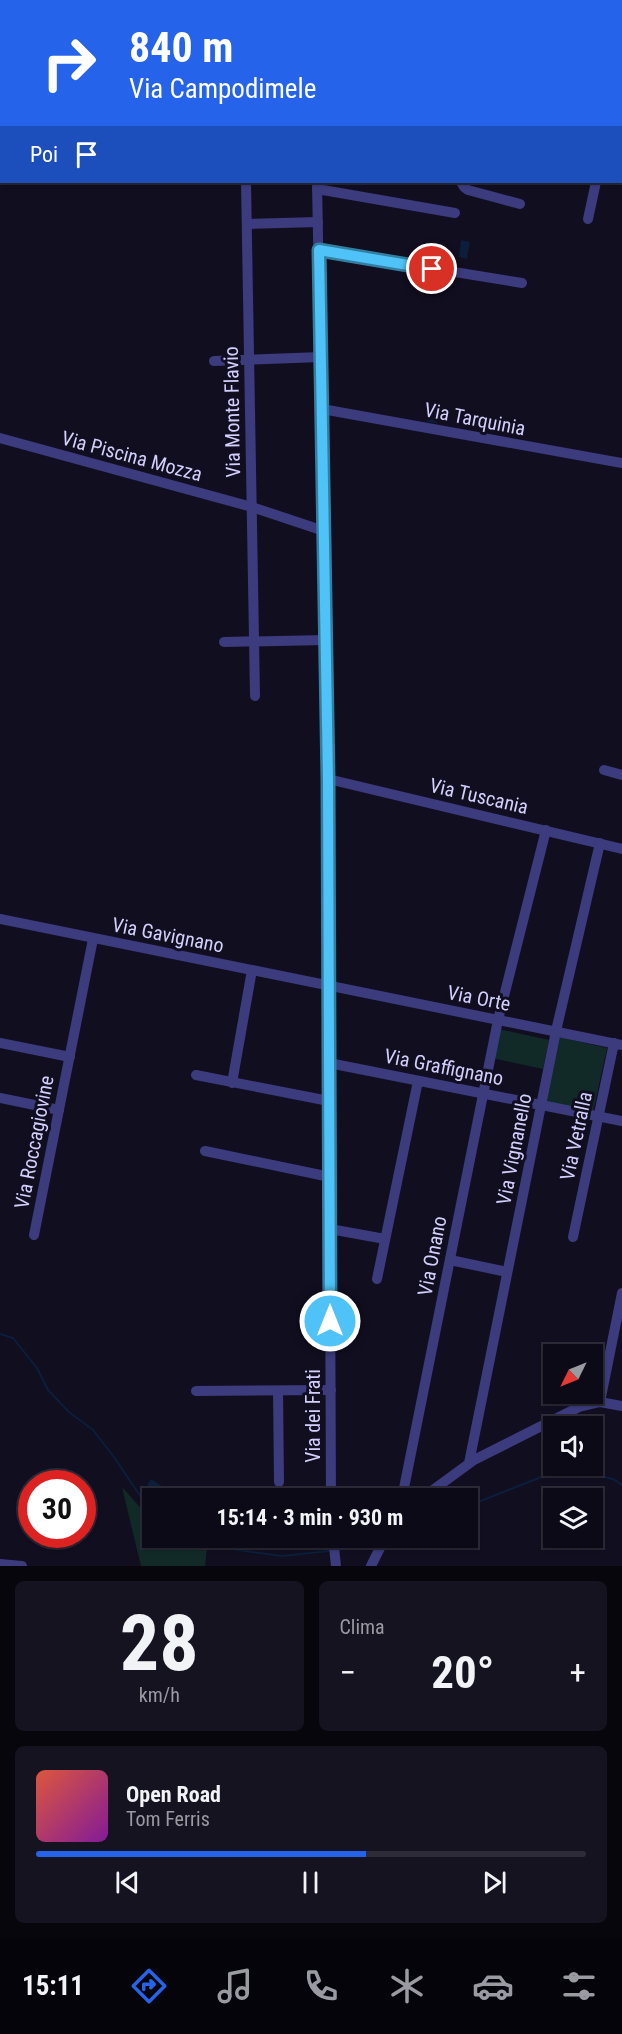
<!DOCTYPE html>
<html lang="it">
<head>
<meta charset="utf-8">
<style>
  :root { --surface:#0d0a18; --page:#161321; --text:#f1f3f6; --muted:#9a9aa2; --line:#2d2b37; --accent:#2563eb }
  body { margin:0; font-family:"Roboto Condensed",sans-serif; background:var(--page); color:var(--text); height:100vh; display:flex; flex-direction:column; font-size:22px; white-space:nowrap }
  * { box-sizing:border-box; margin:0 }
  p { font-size:20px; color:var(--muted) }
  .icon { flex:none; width:33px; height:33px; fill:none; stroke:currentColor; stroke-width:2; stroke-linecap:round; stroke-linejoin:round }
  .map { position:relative; height:1566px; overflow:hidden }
  .details { display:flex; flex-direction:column; gap:15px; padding:15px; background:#07060d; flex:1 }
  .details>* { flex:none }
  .top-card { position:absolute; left:0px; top:0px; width:622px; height:183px; box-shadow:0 2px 4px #0004,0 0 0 2px var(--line); background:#2563eb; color:#fff; overflow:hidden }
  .needle { width:39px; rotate:227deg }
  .fabs { position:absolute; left:543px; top:1344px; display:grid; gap:12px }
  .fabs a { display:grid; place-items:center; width:60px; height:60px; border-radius:0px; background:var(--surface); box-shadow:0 2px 4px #0004,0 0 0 2px var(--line); font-size:30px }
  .speed { position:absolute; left:18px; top:1470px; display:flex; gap:12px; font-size:30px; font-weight:700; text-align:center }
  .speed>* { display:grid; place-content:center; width:78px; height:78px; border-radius:50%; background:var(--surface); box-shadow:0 2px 4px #0004,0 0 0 2px var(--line); line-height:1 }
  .speed .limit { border:9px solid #d22; background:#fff; color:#111 }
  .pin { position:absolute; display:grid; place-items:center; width:51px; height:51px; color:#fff; margin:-26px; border:3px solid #fff; border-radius:50%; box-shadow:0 2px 6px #0007 }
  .me { position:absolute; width:66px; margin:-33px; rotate:0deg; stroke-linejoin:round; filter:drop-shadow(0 0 4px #0008) }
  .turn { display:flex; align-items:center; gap:21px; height:126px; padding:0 30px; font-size:27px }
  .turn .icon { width:78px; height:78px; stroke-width:2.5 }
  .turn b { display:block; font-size:42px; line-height:51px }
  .then { display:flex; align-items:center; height:57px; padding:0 30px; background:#0003; gap:12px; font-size:22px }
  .big { font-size:45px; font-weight:700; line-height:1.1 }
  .details .tile { flex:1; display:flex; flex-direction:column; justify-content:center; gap:9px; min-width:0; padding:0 21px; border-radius:9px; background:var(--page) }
  .details .dial { align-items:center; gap:0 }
  .dial b { font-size:78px; line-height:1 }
  .song { display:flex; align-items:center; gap:18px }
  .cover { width:72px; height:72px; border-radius:9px; background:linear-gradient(135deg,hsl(10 70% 55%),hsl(290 70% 35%)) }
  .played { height:6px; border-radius:3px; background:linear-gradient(90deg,var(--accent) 60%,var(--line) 60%) }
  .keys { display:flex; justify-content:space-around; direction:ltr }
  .heat { display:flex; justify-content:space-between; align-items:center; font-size:33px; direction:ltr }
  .details .tiles { flex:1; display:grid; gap:15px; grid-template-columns:1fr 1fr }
  .tile:last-child { grid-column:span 2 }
  .trip { position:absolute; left:142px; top:1488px; width:336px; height:60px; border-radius:0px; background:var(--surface); box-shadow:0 2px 4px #0004,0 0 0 2px var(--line); font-weight:700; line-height:60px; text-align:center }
  .dock { display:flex; height:96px; justify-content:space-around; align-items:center; background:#05040a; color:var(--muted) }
  .dock .icon { width:42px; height:42px }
  .dock .current { color:var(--accent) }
  .dock b { font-size:27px; color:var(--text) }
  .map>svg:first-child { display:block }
  .green { fill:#112a28 }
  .water { fill:#0b1e3b }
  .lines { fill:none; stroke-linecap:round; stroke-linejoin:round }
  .stream { stroke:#0b1e3b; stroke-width:2 }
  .street { stroke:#3c3b7d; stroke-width:10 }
  .route-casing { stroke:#337fa1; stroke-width:15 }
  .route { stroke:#4fc3f7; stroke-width:10 }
  .labels { text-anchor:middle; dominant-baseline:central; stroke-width:6; stroke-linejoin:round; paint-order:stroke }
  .street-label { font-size:20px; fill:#d3cffd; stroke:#110e20 }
</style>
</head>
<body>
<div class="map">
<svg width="622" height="1566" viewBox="0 0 622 1566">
  <rect width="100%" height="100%" fill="#110e20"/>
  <g class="green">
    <path d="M499 1029 549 1040 543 1069 492 1058Z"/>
    <path d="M558 1037 607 1048 593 1112 544 1102Z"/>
    <path d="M122 1487 153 1522V1538H178L207 1548 205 1566H141Z"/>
  </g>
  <g class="water">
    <path d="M461 240 470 242 467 259 459 257Z"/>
    <path d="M430 404 440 406 437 423 427 422Z"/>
    <path d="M151 1479 168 1490 162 1498 146 1487Z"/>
  </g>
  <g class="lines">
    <g class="stream">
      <path d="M0 1334 13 1338 37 1368 48 1390 69 1412 93 1430 114 1457 153 1515"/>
      <path d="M468 1506 549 1474 576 1470 613 1479 622 1485"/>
      <path d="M197 1538 238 1550 282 1556 329 1551"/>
      <path d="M338 1550 358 1547 369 1538"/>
    </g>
    <g class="street">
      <path d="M27 0 32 2"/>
      <path d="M314 0V2"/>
      <path d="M140 2V0"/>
      <path d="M507 2V0"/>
      <path d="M621 66 622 62"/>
      <path d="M246 182 255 696"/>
      <path d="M317 182 328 779 331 1498"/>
      <path d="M461 182 464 187 468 190 520 204"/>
      <path d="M317 189 455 213"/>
      <path d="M588 219 596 182"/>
      <path d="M247 224 318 222"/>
      <path d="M319 250 522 283"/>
      <path d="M214 361 321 357"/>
      <path d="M322 409 622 463"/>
      <path d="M0 438 252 507 324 531"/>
      <path d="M224 642 326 640"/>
      <path d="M604 770 622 775"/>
      <path d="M328 779 622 849"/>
      <path d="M0 919 622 1045"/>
      <path d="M0 1043 70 1057"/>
      <path d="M329 1063 622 1121"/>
      <path d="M196 1075 329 1101"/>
      <path d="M232 1083 252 970"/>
      <path d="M0 1098 59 1110"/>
      <path d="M205 1151 330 1177"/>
      <path d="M330 1229 385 1239"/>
      <path d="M34 1235 93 939"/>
      <path d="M573 1237 614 1043"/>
      <path d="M450 1260 507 1272"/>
      <path d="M377 1279 418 1081"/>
      <path d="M196 1391 331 1390"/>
      <path d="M278 1391 279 1482"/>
      <path d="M600 1402 622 1293"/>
      <path d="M469 1463 556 1031 600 843"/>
      <path d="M402 1498 498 1020 546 830"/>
      <path d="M422 1498 474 1460 579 1407 600 1402 622 1406"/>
      <path d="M333 1538 336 1566"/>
      <path d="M0 1564 22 1566"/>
      <path d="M371 1566 385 1538"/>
    </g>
  </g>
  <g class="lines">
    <g class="route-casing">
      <path id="route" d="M330 1321 328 779 319 250 432 269"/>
    </g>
    <use href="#route" class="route"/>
  </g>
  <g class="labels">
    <g class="street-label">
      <text transform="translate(232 412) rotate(-91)">Via Monte Flavio</text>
      <text transform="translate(475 419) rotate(11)">Via Tarquinia</text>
      <text transform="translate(132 456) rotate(15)">Via Piscina Mozza</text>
      <text transform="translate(479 796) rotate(13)">Via Tuscania</text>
      <text transform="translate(168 935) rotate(11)">Via Gavignano</text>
      <text transform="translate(479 998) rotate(11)">Via Orte</text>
      <text transform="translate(444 1067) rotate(11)">Via Graffignano</text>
      <text transform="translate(576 1136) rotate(-78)">Via Vetralla</text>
      <text transform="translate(34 1142) rotate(-79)">Via Roccagiovine</text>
      <text transform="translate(514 1149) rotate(-79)">Via Vignanello</text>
      <text transform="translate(432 1256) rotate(-79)">Via Onano</text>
      <text transform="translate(313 1416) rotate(-90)">Via dei Frati</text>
    </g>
  </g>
</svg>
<div class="fabs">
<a><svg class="needle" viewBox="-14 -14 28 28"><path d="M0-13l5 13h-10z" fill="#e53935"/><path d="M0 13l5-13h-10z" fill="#9a9aa2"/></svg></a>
<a><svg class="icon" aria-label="sound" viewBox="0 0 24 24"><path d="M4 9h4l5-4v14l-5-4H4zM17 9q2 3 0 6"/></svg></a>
<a><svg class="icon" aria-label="layers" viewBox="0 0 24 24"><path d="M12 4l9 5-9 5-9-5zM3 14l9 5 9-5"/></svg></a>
</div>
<div class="speed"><div class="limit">30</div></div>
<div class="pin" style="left:432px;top:269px;background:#d93025"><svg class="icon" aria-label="arrive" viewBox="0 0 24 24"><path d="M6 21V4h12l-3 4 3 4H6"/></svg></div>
<svg class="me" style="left:330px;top:1321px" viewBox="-20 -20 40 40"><circle r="17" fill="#4fc3f7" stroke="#fff" stroke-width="3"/><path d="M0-11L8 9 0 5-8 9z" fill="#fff"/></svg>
<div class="trip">15:14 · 3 min · 930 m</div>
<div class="top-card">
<div class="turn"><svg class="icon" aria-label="right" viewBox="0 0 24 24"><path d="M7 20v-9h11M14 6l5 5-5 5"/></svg><div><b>840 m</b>Via Campodimele</div></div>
<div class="then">Poi<svg class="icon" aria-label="arrive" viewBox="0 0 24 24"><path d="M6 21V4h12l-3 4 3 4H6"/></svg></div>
</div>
</div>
<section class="details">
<div class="tiles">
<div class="tile dial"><b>28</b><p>km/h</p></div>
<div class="tile"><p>Clima</p>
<div class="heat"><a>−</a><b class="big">20°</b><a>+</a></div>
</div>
<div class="tile">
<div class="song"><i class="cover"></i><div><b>Open Road</b><p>Tom Ferris</p></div></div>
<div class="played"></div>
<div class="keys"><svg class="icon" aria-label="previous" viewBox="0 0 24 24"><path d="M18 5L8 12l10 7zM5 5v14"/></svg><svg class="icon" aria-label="pause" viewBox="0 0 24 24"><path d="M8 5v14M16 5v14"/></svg><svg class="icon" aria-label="next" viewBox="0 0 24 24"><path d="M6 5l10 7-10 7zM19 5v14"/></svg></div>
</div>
</div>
</section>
<nav class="dock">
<b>15:11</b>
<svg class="icon current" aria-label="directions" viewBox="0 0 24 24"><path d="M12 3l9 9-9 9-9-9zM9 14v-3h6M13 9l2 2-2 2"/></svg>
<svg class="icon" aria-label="music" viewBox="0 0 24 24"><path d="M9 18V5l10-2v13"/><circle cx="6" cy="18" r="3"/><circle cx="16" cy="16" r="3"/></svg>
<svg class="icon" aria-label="phone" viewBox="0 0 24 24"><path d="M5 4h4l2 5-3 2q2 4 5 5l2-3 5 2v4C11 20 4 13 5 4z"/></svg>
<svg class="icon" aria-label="climate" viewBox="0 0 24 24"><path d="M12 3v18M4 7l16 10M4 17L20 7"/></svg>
<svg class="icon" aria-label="car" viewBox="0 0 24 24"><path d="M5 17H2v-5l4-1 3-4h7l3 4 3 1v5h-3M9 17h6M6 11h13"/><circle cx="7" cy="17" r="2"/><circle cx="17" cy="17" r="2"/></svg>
<svg class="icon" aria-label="filters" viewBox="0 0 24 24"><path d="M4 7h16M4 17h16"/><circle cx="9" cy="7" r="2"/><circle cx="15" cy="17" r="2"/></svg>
</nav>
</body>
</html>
